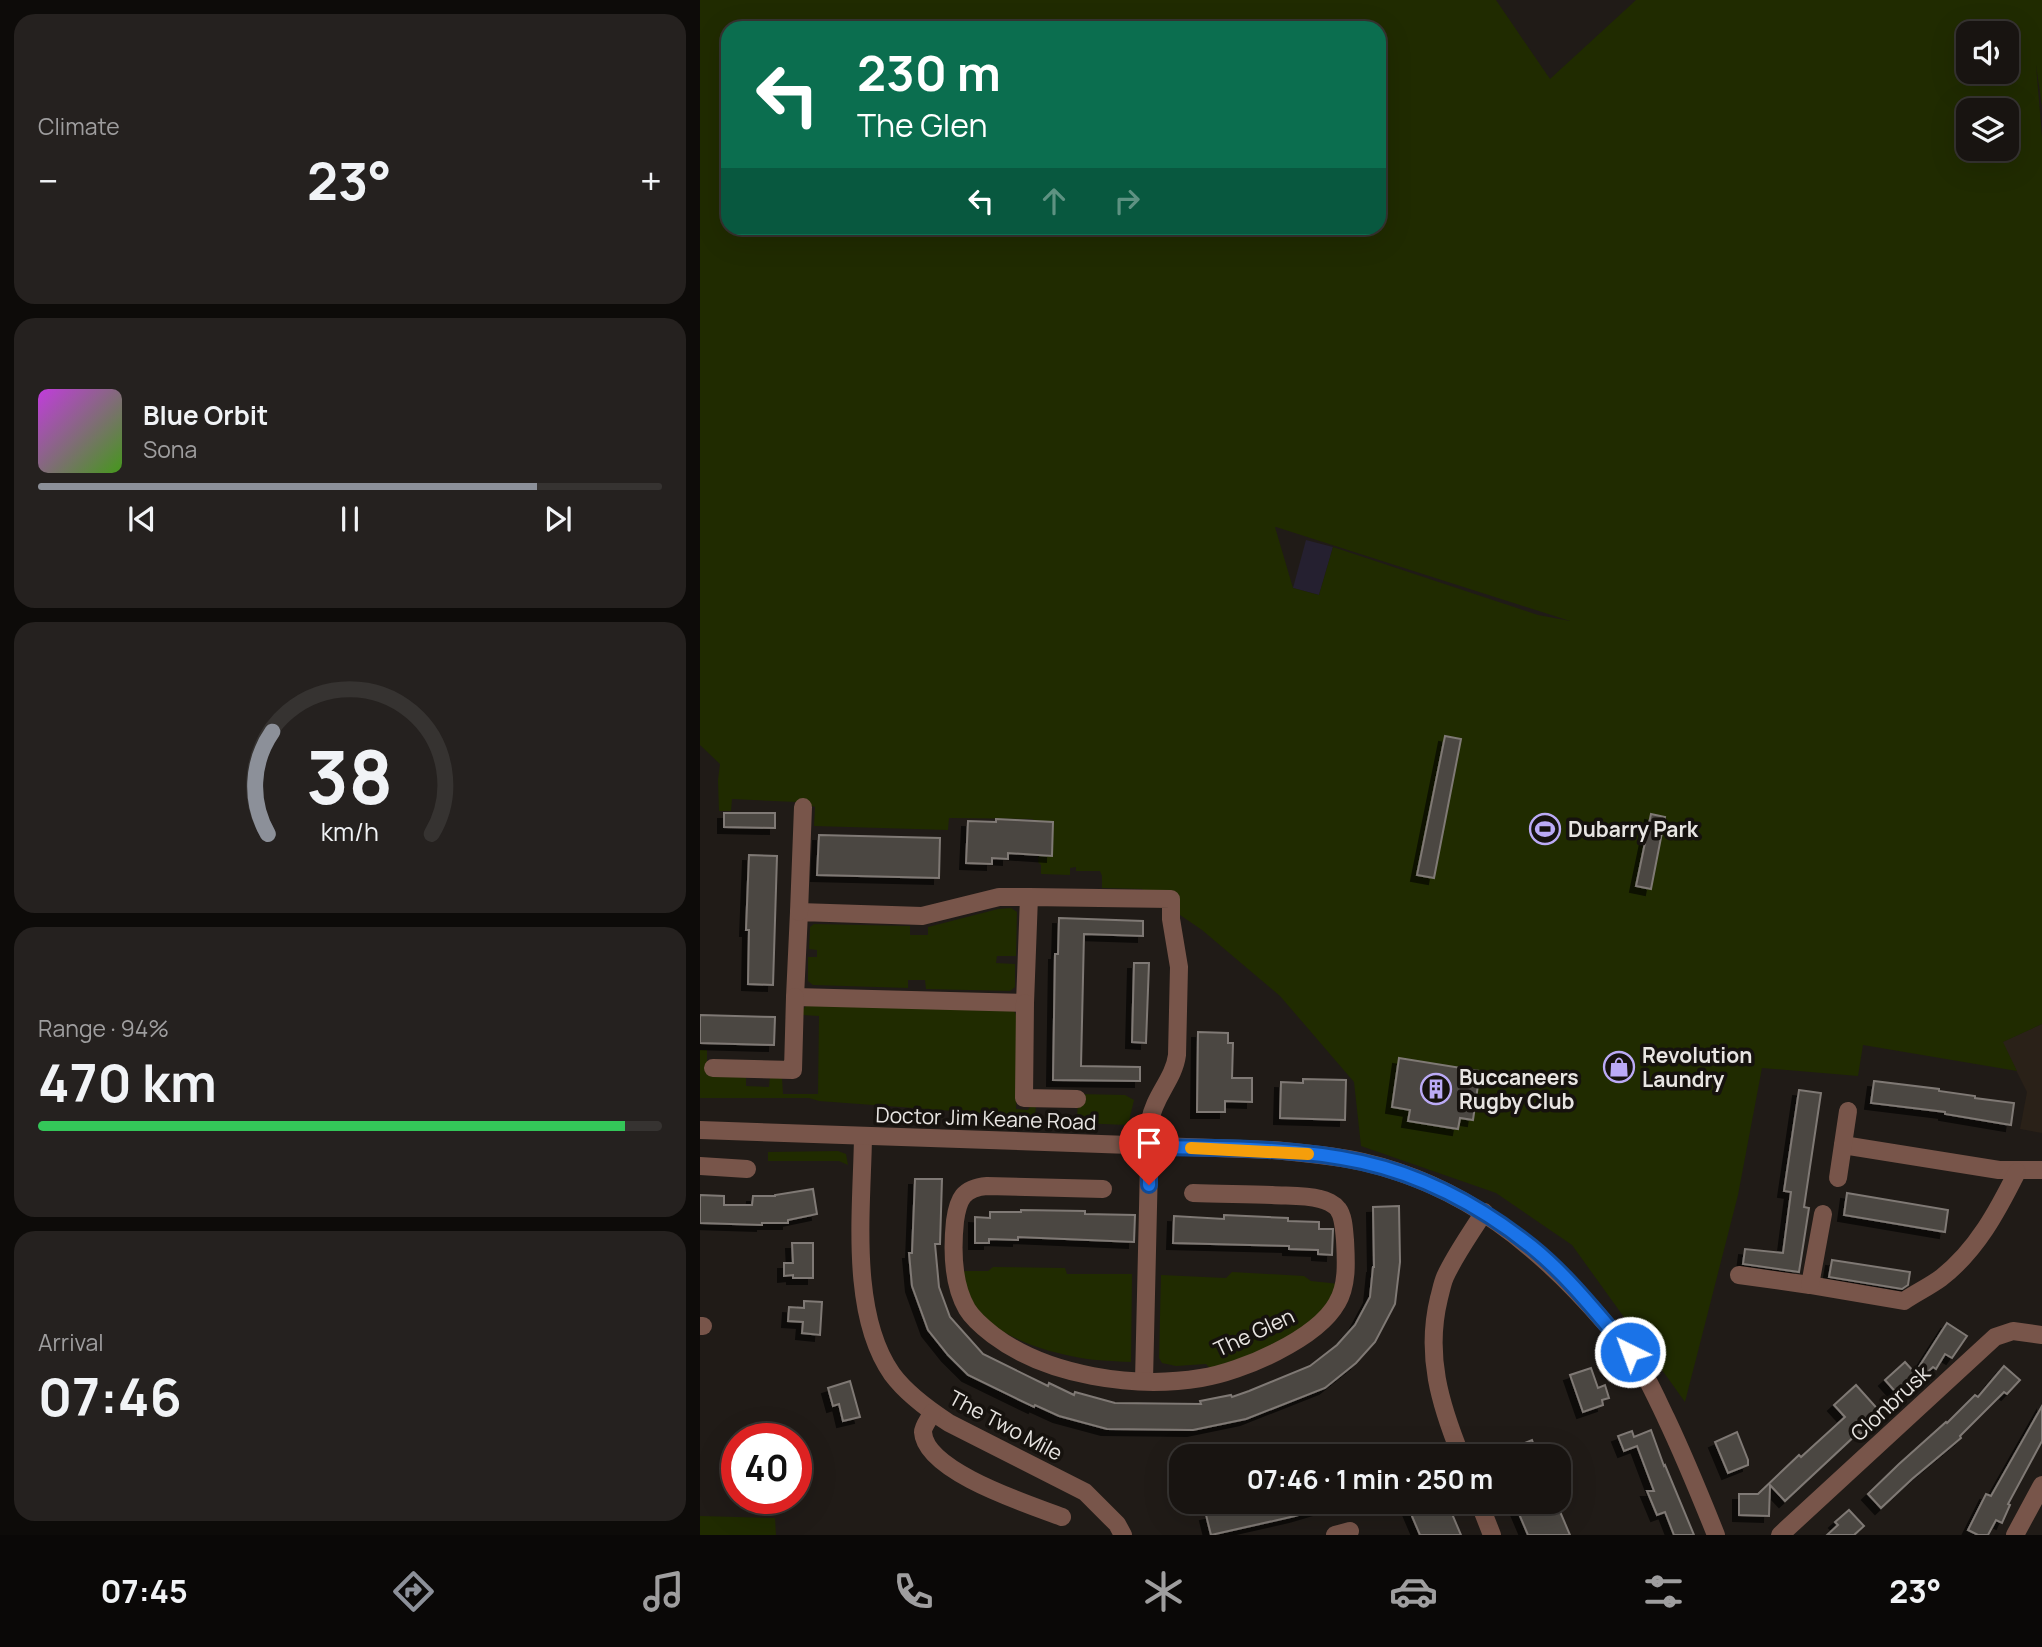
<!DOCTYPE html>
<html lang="en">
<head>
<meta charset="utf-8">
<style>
  :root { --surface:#181411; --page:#25211f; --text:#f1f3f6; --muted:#9f9e9f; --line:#363331; --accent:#8c9099 }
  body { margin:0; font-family:Manrope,sans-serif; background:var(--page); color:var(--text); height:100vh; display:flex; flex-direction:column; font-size:26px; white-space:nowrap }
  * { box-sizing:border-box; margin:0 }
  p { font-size:23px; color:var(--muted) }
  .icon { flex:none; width:38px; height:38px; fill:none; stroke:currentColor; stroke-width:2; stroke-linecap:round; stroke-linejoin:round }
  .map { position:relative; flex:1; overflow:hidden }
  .sheet { display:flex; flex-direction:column; gap:14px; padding:14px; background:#0d0b09; width:700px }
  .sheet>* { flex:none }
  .hud { position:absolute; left:21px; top:21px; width:665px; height:214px; border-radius:21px; box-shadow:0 7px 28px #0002,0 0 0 2px var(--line); background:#0b6e4f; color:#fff; overflow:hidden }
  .buttons { position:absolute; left:1256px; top:21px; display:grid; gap:14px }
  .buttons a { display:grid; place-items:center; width:63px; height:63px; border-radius:14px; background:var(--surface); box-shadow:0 7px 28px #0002,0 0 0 2px var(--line); font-size:35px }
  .speed { position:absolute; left:21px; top:1423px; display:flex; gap:14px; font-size:35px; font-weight:700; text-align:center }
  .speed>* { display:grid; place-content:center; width:91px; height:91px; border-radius:50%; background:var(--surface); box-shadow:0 7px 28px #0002,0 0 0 2px var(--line); line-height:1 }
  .speed .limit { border:10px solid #d22; background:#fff; color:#111 }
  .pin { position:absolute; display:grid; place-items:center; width:60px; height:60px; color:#fff; margin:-72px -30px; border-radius:50% 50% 50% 0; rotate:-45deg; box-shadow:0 0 7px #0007 }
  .pin .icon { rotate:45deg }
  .me { position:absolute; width:77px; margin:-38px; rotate:318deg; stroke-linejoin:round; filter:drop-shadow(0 0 5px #0008) }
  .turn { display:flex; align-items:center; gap:24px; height:147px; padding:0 21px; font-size:32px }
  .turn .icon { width:91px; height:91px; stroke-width:2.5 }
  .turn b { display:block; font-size:49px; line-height:60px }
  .lanes { display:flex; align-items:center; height:66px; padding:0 21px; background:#0003; justify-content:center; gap:35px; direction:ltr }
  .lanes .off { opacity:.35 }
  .big { font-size:52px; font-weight:700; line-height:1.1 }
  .sheet .tile { flex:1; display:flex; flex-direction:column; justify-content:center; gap:10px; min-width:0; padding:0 24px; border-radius:21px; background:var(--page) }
  .sheet .dial { align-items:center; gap:0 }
  .dial svg { height:182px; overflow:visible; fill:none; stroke:var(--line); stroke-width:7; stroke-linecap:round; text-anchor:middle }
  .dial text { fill:var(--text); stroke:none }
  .song { display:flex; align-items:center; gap:21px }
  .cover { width:84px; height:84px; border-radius:10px; background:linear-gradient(135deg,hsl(290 70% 55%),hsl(100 70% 35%)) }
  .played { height:7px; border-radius:4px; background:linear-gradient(90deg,var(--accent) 80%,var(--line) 80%) }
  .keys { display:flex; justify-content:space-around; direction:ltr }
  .heat { display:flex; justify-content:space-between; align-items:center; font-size:38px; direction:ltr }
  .charge { height:10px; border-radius:5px; background:linear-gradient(90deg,#34c759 94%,var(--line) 0) }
  .trip { position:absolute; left:469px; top:1444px; width:402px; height:70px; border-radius:21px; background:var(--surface); box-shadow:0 7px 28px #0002,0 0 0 2px var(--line); font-weight:700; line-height:70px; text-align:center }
  .tabs { display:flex; height:112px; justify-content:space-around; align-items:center; background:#0a0807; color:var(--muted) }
  .tabs .icon { width:49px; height:49px }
  .tabs .active { color:var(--accent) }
  .tabs b { font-size:32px; color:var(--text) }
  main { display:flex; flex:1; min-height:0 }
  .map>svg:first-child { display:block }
  .built { fill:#2a2118 }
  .industrial { fill:#252030 }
  .green { fill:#202b00; fill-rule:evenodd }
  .building { fill:#4c4742; stroke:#7f7974; stroke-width:2; filter:url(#shadow) }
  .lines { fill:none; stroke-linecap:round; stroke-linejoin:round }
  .minor { stroke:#78554a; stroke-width:18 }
  .tertiary { stroke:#78554a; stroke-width:18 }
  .route-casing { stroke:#114b97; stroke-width:18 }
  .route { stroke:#1a73e8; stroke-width:12 }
  .slow { stroke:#f59e0b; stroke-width:12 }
  .labels { text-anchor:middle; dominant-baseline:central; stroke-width:7; stroke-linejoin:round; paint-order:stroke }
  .poi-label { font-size:21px; font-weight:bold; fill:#e8e5e2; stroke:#16120e; text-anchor:start }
  .street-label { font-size:21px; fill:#e8e5e2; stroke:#16120e }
</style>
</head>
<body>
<main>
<section class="sheet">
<div class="tile"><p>Climate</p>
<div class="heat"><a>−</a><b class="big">23°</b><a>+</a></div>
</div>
<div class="tile">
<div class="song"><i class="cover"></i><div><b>Blue Orbit</b><p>Sona</p></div></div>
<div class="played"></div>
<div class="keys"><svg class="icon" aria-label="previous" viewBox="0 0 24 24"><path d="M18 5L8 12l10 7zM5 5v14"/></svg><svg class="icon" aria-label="pause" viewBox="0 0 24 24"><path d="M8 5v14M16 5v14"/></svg><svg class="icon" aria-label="next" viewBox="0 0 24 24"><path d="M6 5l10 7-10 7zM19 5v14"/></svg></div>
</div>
<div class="tile dial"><svg viewBox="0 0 100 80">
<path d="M14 69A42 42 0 1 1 86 69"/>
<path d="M14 69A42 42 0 0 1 16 24" stroke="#8c9099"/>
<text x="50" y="56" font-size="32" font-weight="700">38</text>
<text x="50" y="72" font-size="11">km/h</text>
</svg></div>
<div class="tile"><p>Range · 94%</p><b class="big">470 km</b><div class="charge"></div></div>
<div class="tile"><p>Arrival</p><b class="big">07:46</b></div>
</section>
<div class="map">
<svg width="1342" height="1535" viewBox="0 0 1342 1535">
  <defs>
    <filter id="shadow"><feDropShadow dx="-6" dy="6" stdDeviation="0" flood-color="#0009"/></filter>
  </defs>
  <rect width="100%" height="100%" fill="#201b17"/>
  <path class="built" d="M1342 1024V1133L1320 1129 1327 1092 1302 1042Z"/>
  <path class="industrial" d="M606 540 633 547 619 595 593 588Z"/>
  <g class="green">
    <path d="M0 0H796L850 79 936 0H1342V106L1336 65 1342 137V1024L1303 1042 1317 1071 1163 1045 1158 1076 1062 1068 1038 1195 985 1402 872 1245 796 1193 661 1146 654 1082 580 996 502 930 442 889 402 888V876L400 871H376V867L370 868V875L341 874V865L338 862 340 823 332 819 249 818 248 830 114 826 115 807 97 802 32 799 31 811H19L18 780 20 764 0 745ZM28 28H679V228H28ZM1269 33H1307V72H1269ZM1269 110H1307V149H1269ZM575 527H576L870 621 838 615 633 547 619 595 593 588Z"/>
    <path d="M311 908 317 912 316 956H297L296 963 315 964V987L310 991 226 989 225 980H208V988L113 985 108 981V957H117V950L109 949 110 927 114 924 210 926V935H228V927L298 909Z"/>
    <path d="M107 1005 314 1011 319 1020 316 1109 328 1110 331 1105H336L335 1117 119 1101 109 1098H0V1050H7V1075H46V1086L69 1087 70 1076 82 1078 83 1094H118L119 1016 102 1015 103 1009Z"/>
    <path d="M378 1094 425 1095 434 1100 428 1125 377 1123Z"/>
    <path d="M138 1151 146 1154 148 1165 139 1161H68V1152Z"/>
    <path d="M293 1267 365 1268 367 1274H432L431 1362C415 1361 397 1361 381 1358 343 1351 294 1337 272 1302 266 1294 264 1281 261 1271H288Z"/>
    <path d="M532 1272 604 1276 611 1281 640 1284C634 1292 628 1302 621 1311 594 1343 548 1356 510 1368L506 1364 476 1366 462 1363 459 1358 461 1275 526 1278Z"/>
    <path d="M0 1516 75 1518 76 1535H0Z"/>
  </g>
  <g class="building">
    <path d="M745 736 761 739 734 878 717 875Z"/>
    <path d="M24 813H75V828L24 827Z"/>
    <path d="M951 814 965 817 951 889 936 886Z"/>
    <path d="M296 819 353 822 352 856 308 853V859L292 858V864L266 863 268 821 296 822Z"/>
    <path d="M119 835 240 838 239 878 117 875Z"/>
    <path d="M49 855 77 856 73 985 48 984 49 930H46Z"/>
    <path d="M359 918 443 921V936L384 934 381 1066 440 1067V1081L353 1080 355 954H358Z"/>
    <path d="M434 963H449L446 1043 432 1042Z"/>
    <path d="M0 1015 75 1017 74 1045 0 1043Z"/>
    <path d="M498 1032 528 1033V1043H533L532 1078H552V1102L525 1101V1112H497Z"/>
    <path d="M699 1058 780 1071 773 1120 760 1118 758 1129 708 1121 710 1110 692 1107Z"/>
    <path d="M603 1079 646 1080 645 1120 580 1118 581 1082 603 1083Z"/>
    <path d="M1174 1081 1239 1089V1091L1275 1096V1098L1314 1103 1311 1125 1245 1114V1112L1171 1103Z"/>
    <path d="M1099 1090 1121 1093 1104 1207 1109 1208 1099 1272 1043 1264 1045 1249 1083 1253 1091 1192 1084 1191Z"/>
    <path d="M215 1179H242L240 1244H235L239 1287 250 1317 283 1354 348 1386 349 1383 374 1395 375 1392 415 1403 501 1404 500 1401 531 1395 532 1397 549 1391 610 1366 637 1345 655 1325 670 1297 673 1267H674L673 1207 699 1206 700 1262 695 1304 675 1342 656 1363 625 1388 546 1419 493 1430 407 1429 359 1416 335 1405 334 1407 268 1375 248 1355 228 1330 212 1286 209 1253H212Z"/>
    <path d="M113 1189 117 1214 88 1220V1223H62V1225L0 1223V1195L24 1196V1205H52L53 1196H75V1195Z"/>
    <path d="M1147 1193 1248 1210 1245 1232 1144 1215Z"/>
    <path d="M321 1210 385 1211V1214L435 1215 434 1242 318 1237V1240L289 1239V1243H275V1217L290 1218V1212H321Z"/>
    <path d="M524 1215 588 1218V1221L619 1222V1229H633L632 1255 618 1254V1250L589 1249V1246L473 1243 474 1216 524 1219Z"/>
    <path d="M92 1243H113V1278H93V1275L84 1276V1263H93Z"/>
    <path d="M1132 1260 1210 1272 1208 1285 1202 1289 1129 1277Z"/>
    <path d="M104 1301 122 1302 120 1335 102 1333 103 1322 88 1321 89 1307 104 1308Z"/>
    <path d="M1247 1323 1267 1336 1252 1358 1245 1354 1236 1369 1233 1367 1200 1397 1185 1380 1205 1362 1215 1373Z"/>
    <path d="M1304 1366 1320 1380 1307 1394 1304 1392 1260 1436 1261 1438 1212 1479 1181 1508 1168 1494 1199 1464 1246 1422 1247 1423 1275 1395 1278 1397Z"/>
    <path d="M891 1368 898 1388 905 1385 909 1398 902 1400 903 1405 883 1412 870 1375Z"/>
    <path d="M150 1381 160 1417 143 1421 139 1404 133 1406 128 1388Z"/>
    <path d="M1156 1385 1182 1414 1161 1434 1159 1432 1085 1501 1070 1485 1069 1516 1039 1515V1494H1058L1099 1455 1101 1457 1145 1417 1134 1405Z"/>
    <path d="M1342 1406V1441L1308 1504 1310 1505 1302 1523 1296 1520 1288 1535H1278L1268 1530 1286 1494 1291 1496Z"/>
    <path d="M951 1430 964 1466 965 1465 994 1535H974L965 1512 957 1515 947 1491H954L937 1446 924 1451 918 1436 932 1431 934 1437Z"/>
    <path d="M1037 1432 1048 1460V1465L1028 1473 1015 1442Z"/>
    <path d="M832 1440 838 1456H793Z"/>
    <path d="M564 1502H628L629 1506 595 1516 511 1535 506 1515Z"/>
    <path d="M706 1502H747L761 1535H720Z"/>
    <path d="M814 1502H856L870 1535H828Z"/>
    <path d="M1149 1510 1164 1526 1154 1535H1127L1138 1525 1135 1522Z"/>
  </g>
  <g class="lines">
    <g class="minor">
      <path d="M329 897H299L222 916 99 912 95 997 325 1003 329 897 471 899V919L479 967 477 1055C474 1079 454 1096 450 1121L444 1381"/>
      <path d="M99 912 103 807"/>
      <path d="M325 1003 324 1098 377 1099"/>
      <path d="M13 1068 93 1070 95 997"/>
      <path d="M163 1137C162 1208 149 1313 192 1374 206 1393 229 1410 249 1423L385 1492 417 1524 423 1535"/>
      <path d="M1143 1145 1299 1170H1342"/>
      <path d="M0 1166 47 1169"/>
      <path d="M1138 1178 1148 1111"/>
      <path d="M403 1189 287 1186C263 1188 258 1199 255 1221 252 1250 252 1283 267 1309 273 1319 284 1328 293 1335 347 1376 435 1389 501 1378 541 1372 617 1339 637 1303 648 1285 646 1260 645 1240 644 1231 644 1217 638 1209 634 1204 626 1200 620 1199 605 1195 588 1196 572 1195 546 1194 519 1194 493 1193"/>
      <path d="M1039 1275 1110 1285 1204 1301C1216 1293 1230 1286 1241 1278 1277 1250 1298 1210 1317 1172"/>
      <path d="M1110 1285 1123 1214"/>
      <path d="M0 1326H3"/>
      <path d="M232 1413C230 1418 223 1426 223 1432 225 1472 331 1505 362 1517"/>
      <path d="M761 1456C740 1404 725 1355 739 1298 741 1291 742 1284 745 1277 755 1255 771 1233 784 1212"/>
      <path d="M779 1502 792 1535"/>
      <path d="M635 1535 650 1531"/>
      <path d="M1080 1535 1295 1337 1313 1331 1342 1335"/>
      <path d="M1315 1535 1342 1485"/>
    </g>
    <path class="tertiary" d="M0 1130 573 1150C603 1153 633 1155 663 1162 764 1185 840 1247 906 1324 914 1333 924 1342 931 1352 945 1372 955 1395 966 1418 984 1456 1000 1495 1016 1535"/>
  </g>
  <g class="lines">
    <g class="route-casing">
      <path id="route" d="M449 1185V1147C520 1148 592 1147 662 1162 725 1176 782 1207 832 1247 869 1277 899 1316 930 1352"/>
    </g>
    <use href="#route" class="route"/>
    <path class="slow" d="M491 1148 608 1154"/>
  </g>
  <defs>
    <g id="stadium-ring" transform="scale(1.575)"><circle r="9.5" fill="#16120e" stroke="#bbaaf6" stroke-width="1.5"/><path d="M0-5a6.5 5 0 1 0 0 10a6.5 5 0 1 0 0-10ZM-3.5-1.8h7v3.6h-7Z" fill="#bbaaf6"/></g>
    <g id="shop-ring" transform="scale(1.575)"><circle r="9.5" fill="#16120e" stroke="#bbaaf6" stroke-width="1.5"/><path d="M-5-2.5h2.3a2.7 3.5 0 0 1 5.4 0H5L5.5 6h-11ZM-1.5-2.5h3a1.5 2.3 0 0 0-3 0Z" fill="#bbaaf6"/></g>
    <g id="building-ring" transform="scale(1.575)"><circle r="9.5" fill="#16120e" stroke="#bbaaf6" stroke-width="1.5"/><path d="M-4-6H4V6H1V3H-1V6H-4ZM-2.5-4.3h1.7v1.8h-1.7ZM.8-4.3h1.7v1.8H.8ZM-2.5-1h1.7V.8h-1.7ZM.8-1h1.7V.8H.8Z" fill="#bbaaf6"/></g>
  </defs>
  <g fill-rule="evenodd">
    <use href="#stadium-ring" x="845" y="829"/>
    <use href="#shop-ring" x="919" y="1067"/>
    <use href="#building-ring" x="736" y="1089"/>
  </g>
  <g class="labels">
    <g class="poi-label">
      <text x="868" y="829">Dubarry Park</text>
      <text x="942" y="1055">Revolution<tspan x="942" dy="24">Laundry</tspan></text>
      <text x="759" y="1077">Buccaneers<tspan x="759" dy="24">Rugby Club</tspan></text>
    </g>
    <g class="street-label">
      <text transform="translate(286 1118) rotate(2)">Doctor Jim Keane Road</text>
      <text transform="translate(554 1332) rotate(-25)">The Glen</text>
      <text transform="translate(1190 1403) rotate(-43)">Clonbrusk</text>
      <text transform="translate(306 1425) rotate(28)">The Two Mile</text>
    </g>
  </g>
</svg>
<div class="buttons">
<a><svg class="icon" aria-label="sound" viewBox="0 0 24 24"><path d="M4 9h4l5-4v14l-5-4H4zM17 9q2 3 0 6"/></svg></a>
<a><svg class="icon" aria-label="layers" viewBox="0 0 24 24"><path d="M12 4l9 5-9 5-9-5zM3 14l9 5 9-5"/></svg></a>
</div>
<div class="speed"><div class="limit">40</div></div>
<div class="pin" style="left:449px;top:1185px;background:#d93025"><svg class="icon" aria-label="arrive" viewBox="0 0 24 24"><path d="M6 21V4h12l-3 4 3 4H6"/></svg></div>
<svg class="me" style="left:930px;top:1352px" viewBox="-20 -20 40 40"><circle r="17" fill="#1a73e8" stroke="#fff" stroke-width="3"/><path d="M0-11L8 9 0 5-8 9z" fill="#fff"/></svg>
<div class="trip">07:46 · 1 min · 250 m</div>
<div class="hud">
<div class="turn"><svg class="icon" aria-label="left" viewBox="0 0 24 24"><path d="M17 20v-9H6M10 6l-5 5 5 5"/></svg><div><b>230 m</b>The Glen</div></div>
<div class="lanes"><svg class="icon" aria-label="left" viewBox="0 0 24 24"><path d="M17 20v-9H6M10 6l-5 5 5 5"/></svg><svg class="icon off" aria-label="ahead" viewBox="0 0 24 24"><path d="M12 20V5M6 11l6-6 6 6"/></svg><svg class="icon off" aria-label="right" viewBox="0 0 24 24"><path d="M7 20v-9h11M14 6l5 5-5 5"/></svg></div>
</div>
</div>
</main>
<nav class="tabs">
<b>07:45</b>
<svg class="icon active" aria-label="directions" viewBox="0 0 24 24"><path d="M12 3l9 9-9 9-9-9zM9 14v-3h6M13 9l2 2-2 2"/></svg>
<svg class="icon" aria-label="music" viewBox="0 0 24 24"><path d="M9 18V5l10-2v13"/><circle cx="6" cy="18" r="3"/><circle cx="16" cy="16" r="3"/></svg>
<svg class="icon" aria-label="phone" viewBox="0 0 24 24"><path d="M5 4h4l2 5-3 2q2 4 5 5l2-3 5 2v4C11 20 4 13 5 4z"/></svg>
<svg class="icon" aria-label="climate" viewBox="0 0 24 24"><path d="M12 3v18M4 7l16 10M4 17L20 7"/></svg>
<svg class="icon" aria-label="car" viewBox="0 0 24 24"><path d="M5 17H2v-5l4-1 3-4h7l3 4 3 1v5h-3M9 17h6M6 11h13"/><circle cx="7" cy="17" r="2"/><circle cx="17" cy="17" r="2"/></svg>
<svg class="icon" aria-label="filters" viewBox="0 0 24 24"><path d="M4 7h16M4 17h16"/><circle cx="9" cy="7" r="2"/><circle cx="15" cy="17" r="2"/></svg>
<b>23°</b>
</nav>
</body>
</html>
